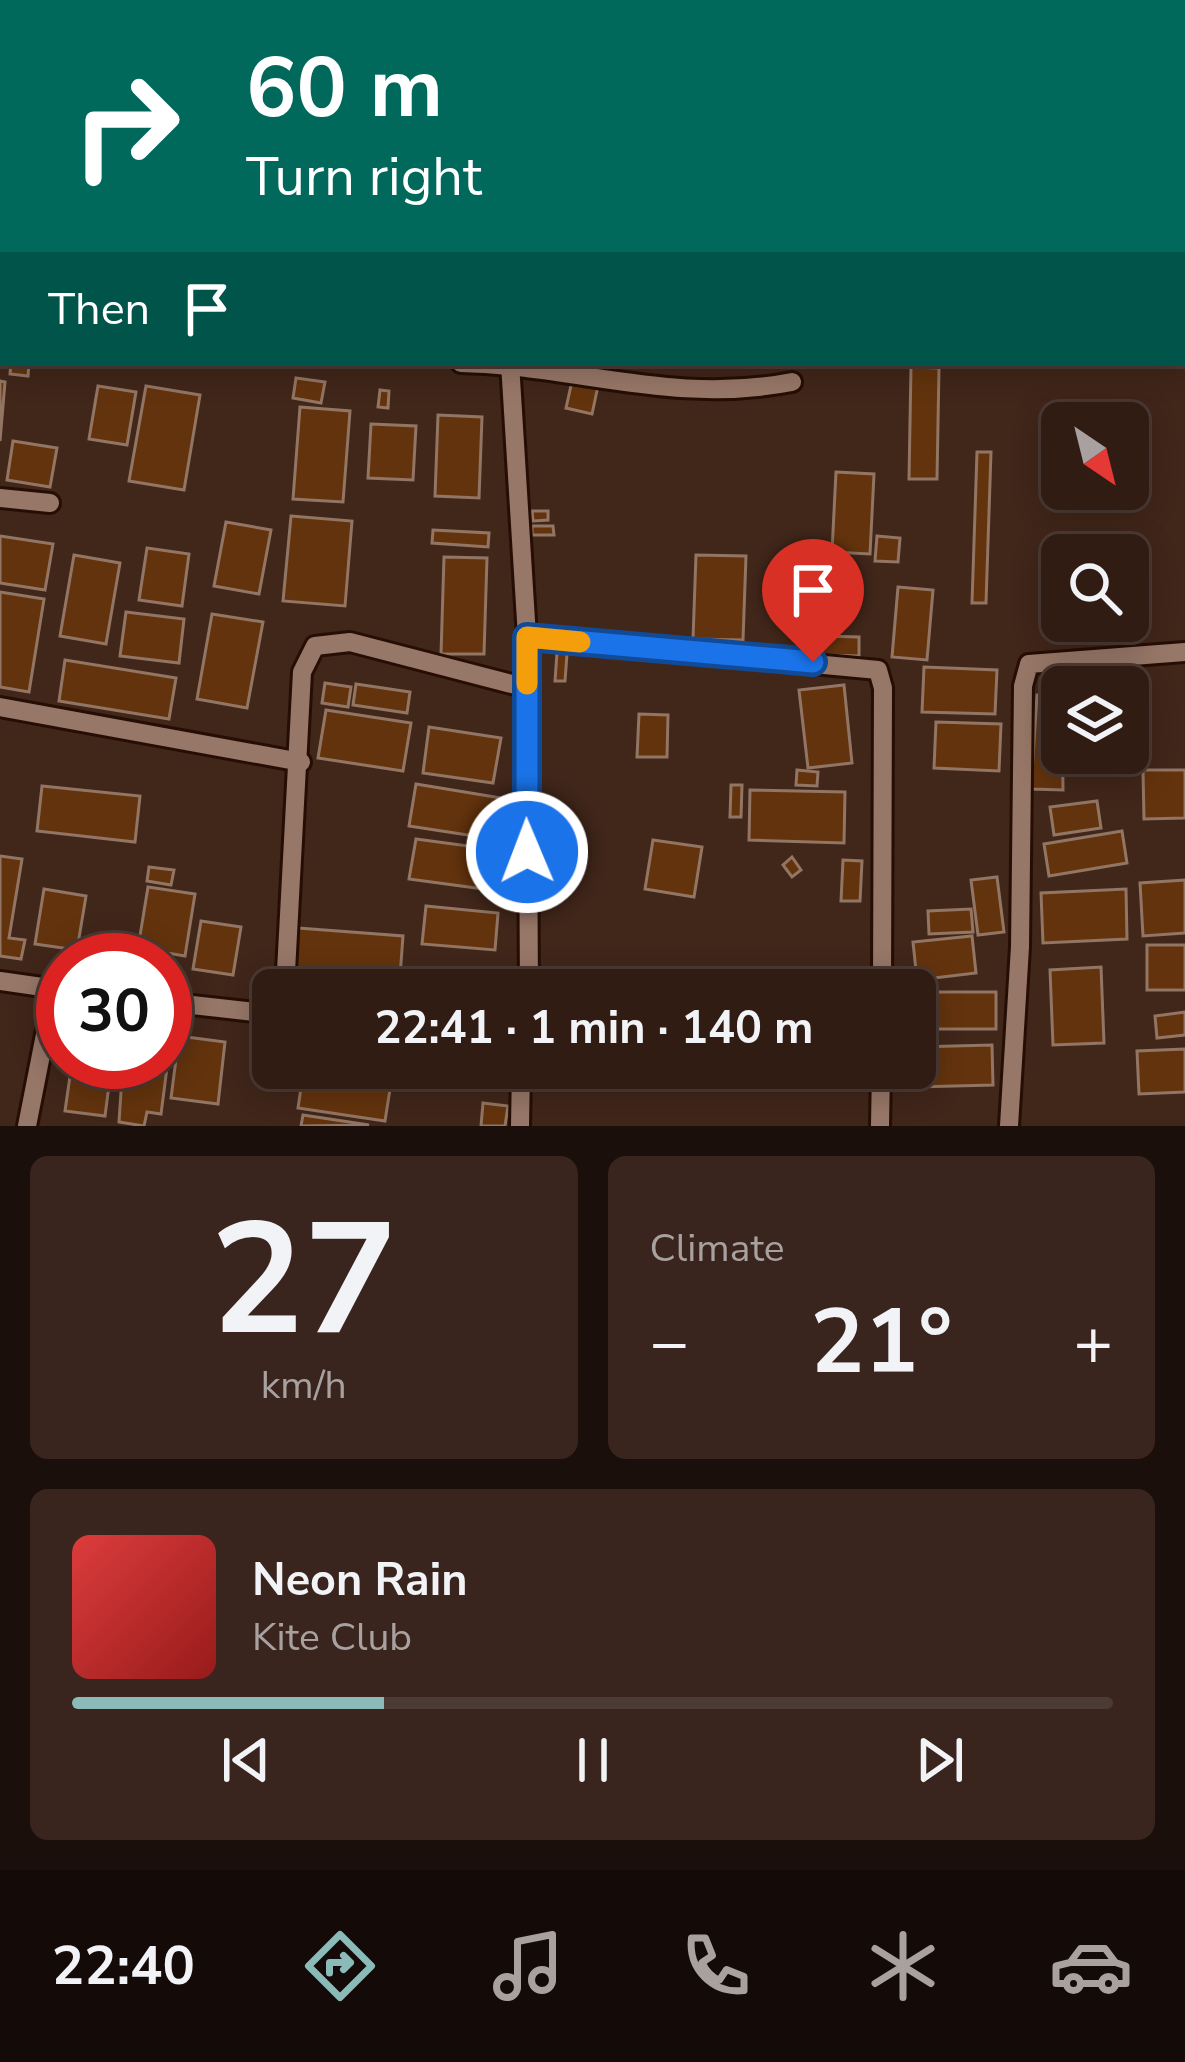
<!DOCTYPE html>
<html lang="en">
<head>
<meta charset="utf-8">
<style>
  :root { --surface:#311c14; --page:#39251d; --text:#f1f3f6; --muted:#a8a1a0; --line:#4c3a34; --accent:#8bbbb9 }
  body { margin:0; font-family:"Nunito Sans",sans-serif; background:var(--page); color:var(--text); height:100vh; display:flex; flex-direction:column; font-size:45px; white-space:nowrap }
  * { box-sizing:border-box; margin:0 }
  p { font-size:39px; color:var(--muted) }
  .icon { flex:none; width:66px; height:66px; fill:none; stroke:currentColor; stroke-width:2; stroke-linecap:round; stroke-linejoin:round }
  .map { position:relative; height:1126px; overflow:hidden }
  .side { display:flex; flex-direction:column; gap:30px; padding:30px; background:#1b0f0b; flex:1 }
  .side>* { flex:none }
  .banner { position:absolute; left:0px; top:0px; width:1185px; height:366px; box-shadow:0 6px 30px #0003,0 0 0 3px var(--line); background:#00695c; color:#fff; overflow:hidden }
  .needle { width:78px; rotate:145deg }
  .fabs { position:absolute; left:1041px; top:402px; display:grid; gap:24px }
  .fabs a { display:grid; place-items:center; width:108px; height:108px; border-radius:18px; background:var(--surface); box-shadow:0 6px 30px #0003,0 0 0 3px var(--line); font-size:60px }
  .speed { position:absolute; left:36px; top:933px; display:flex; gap:24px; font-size:60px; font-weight:700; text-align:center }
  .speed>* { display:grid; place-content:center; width:156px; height:156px; border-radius:50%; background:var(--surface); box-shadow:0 6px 30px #0003,0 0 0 3px var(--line); line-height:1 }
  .speed .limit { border:18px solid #d22; background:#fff; color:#111 }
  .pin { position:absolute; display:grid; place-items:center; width:102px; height:102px; color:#fff; margin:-123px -51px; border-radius:50% 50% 50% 0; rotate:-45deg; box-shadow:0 0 12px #0007 }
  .pin .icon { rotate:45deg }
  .me { position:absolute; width:132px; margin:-66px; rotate:359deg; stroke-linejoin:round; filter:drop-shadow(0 0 9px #0008) }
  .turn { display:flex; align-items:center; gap:42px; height:252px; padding:0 48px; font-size:54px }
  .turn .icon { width:156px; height:156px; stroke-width:2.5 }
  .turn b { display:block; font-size:84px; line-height:102px }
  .then { display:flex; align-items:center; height:114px; padding:0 48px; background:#0003; gap:24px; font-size:45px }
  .big { font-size:90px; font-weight:700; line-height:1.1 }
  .side .card { flex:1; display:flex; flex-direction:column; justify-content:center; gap:18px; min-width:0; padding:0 42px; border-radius:18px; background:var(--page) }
  .side .dial { align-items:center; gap:0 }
  .dial b { font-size:156px; line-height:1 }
  .song { display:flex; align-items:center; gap:36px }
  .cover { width:144px; height:144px; border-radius:18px; background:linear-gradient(135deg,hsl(0 70% 55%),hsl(0 70% 35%)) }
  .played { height:12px; border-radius:6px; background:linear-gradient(90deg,var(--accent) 30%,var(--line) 30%) }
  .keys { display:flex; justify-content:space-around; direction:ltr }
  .heat { display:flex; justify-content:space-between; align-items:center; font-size:66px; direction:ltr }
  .side .tiles { flex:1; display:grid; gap:30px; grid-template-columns:1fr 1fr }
  .card:last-child { grid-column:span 2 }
  .trip { position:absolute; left:252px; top:969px; width:684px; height:120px; border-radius:18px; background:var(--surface); box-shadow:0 6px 30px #0003,0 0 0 3px var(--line); font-weight:700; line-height:120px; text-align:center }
  .tab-bar { display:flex; height:192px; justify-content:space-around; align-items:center; background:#140b08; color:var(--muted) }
  .tab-bar .icon { width:84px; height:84px }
  .tab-bar .current { color:var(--accent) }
  .tab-bar b { font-size:54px; color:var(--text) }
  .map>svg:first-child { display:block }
  .building { fill:#63330d; stroke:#927563; stroke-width:3 }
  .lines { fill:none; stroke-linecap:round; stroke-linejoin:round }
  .minor-casing { stroke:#260e04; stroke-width:24 }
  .minor { stroke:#977768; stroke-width:18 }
  .route-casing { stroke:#114b97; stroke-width:30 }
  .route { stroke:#1a73e8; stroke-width:21 }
  .slow { stroke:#f59e0b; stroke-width:21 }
</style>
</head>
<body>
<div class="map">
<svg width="1185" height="1126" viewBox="0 0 1185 1126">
  <rect width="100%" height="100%" fill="#41261a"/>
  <g class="building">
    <rect x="306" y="0" width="102" height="3"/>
    <path d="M0 48H3L0 121Z"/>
    <rect x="0" y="246" width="3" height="48"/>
    <path d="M11 363H29L28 376 10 374Z"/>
    <path d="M911 367 939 368 937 479H909Z"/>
    <path d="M296 378 325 382 321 403 293 398Z"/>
    <path d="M0 381 5 382 0 441Z"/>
    <path d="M572 381 598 386 592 414 566 408Z"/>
    <path d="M98 386 136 392 127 445 89 439Z"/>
    <path d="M146 386 200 395 184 490 129 481Z"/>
    <path d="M380 390 389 391 388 408 378 407Z"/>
    <path d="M300 407 350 411 343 502 293 499Z"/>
    <path d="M438 415 482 417 479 498 435 496Z"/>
    <path d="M371 424 416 426 413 480 368 478Z"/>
    <path d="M13 441 57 448 50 487 7 480Z"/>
    <path d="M977 452H991L986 603H972Z"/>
    <path d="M836 472 874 474 870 554 832 552Z"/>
    <path d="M532 511H548V520L533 521Z"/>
    <path d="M291 516 352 521 345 606 283 601Z"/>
    <path d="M226 522 271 530 259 594 214 586Z"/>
    <path d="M532 526H553L554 535H532Z"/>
    <path d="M433 530 489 533 488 547 432 543Z"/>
    <path d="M0 536 53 544 45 590 0 583Z"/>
    <path d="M877 536 900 538 898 562 875 561Z"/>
    <path d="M147 548 189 554 182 606 139 600Z"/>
    <path d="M74 555 120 563 106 644 60 636Z"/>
    <path d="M696 555 746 556 743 640 693 639Z"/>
    <path d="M444 557 487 558 484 654H441Z"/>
    <path d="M898 587 933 590 927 660 892 657Z"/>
    <path d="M0 592 44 599 29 692 0 687Z"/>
    <path d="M126 612 184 619 179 663 120 656Z"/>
    <path d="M212 614 263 622 247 708 197 699Z"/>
    <path d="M822 636 859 637V656L822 655Z"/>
    <path d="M557 653 567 654 565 681H555Z"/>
    <path d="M65 660 176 678 169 719 59 701Z"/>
    <path d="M924 667 997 670 995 714 922 712Z"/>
    <path d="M325 683 351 687 348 707 322 703Z"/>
    <path d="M356 684 410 692 407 713 353 705Z"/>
    <path d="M844 685 852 763 808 768 799 690Z"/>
    <path d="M1037 695 1062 696 1063 790 1031 789Z"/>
    <path d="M326 710 411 723 403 771 318 758Z"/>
    <path d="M639 714 668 715 667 757H637Z"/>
    <path d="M936 722 1001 724 999 771 934 768Z"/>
    <path d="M429 727 501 738 493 783 423 773Z"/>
    <path d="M797 770 818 772 817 786 796 785Z"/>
    <path d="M1143 770H1185V818L1144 819Z"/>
    <path d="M416 784 501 798 494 839 409 826Z"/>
    <path d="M731 785H742L741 817H730Z"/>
    <path d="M42 786 140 796 135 842 37 831Z"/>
    <path d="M750 790 845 792 844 843 749 840Z"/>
    <path d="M1097 801 1101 828 1054 835 1050 807Z"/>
    <path d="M1122 831 1127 863 1049 876 1044 844Z"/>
    <path d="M416 839 498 850 491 890 409 879Z"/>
    <path d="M653 840 702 847 694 897 645 889Z"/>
    <path d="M0 856 22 859 9 938 25 940 21 959 0 956Z"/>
    <path d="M792 857 801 870 792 877 783 865Z"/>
    <path d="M843 860 862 861 860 901H841Z"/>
    <path d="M149 867 174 870 171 885 147 881Z"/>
    <path d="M997 877 1004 932 978 935 971 880Z"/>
    <path d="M1185 880V933L1143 936 1140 883Z"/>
    <path d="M148 887 195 894 185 956 138 948Z"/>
    <path d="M44 889 86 896 77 950 35 944Z"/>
    <path d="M1126 889 1127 939 1043 943 1041 893Z"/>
    <path d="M426 906 498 913 495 950 422 944Z"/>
    <path d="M971 909 973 932 929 934 928 911Z"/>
    <path d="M201 921 241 927 233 975 193 969Z"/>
    <path d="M298 928 403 936 399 990H293Z"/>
    <path d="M972 936 976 973 917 980 913 942Z"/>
    <rect x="1147" y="945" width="38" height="45"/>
    <path d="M1101 967 1104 1043 1053 1045 1050 970Z"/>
    <path d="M431 976 500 982 499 990H429Z"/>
    <rect x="917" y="992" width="79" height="37"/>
    <path d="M1185 1012V1035L1157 1038 1155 1016Z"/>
    <path d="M165 1036 171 1037 161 1114 147 1112 144 1126 119 1122 123 1062H165Z"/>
    <path d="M179 1036 225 1042 218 1104 171 1098Z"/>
    <path d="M992 1045 993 1085 916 1087 915 1047Z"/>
    <path d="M1185 1049V1092L1139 1094 1137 1051Z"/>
    <path d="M72 1062H112L105 1116 65 1111Z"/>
    <path d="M304 1068 393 1070 385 1121 298 1108Z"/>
    <path d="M483 1103 508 1106 505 1126H481Z"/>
    <path d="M303 1115 369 1125 301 1126Z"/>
  </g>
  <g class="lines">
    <g class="minor-casing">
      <g id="minor">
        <path d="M122 0V3"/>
        <path d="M459 0V3"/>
        <path d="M0 4H3"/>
        <path d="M0 313H3"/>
        <path d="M461 363C578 366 673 405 792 382"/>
        <path d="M510 363 527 637 529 990"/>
        <path d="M0 498 50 503"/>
        <path d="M527 637 878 670 883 688 882 990"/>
        <path d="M0 707 301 762"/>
        <path d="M0 981 63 990"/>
        <path d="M285 990 302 672 315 646 350 642 527 688"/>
        <path d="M165 1002 273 1014"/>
        <path d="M27 1126 54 989"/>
        <path d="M520 1126 521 1068"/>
        <path d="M880 1126 881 1068"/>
        <path d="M1009 1126 1020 947 1023 686 1029 664 1185 652"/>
      </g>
    </g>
    <use href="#minor" class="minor"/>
  </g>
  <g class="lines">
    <g class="route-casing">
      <path id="route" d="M527 852V637L813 662"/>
    </g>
    <use href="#route" class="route"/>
    <path class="slow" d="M527 684V637L580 642"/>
  </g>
</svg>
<div class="fabs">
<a><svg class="needle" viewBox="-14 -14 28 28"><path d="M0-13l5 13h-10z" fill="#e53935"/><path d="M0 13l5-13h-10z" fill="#a8a1a0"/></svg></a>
<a><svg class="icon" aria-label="search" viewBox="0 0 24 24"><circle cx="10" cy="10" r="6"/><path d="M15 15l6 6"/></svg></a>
<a><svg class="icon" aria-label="layers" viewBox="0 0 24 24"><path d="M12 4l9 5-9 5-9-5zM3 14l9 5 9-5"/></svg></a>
</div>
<div class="speed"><div class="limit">30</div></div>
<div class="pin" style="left:813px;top:662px;background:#d93025"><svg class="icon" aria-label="arrive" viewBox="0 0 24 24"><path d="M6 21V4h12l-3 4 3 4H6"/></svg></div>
<svg class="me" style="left:527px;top:852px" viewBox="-20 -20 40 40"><circle r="17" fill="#1a73e8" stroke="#fff" stroke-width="3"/><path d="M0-11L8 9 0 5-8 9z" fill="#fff"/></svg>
<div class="trip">22:41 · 1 min · 140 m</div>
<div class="banner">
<div class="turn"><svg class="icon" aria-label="right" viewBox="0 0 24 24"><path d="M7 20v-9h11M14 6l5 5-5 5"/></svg><div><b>60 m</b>Turn right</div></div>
<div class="then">Then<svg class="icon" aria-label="arrive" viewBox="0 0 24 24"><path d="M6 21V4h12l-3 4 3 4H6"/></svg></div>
</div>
</div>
<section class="side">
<div class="tiles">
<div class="card dial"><b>27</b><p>km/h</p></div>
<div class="card"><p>Climate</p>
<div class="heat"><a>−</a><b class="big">21°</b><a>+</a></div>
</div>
<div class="card">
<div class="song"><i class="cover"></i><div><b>Neon Rain</b><p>Kite Club</p></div></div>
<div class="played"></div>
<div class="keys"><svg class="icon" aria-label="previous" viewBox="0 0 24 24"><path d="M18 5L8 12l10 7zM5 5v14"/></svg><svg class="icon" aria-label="pause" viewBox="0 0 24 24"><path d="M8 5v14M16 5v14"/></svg><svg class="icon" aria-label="next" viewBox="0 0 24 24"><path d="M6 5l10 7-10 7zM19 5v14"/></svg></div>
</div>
</div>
</section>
<nav class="tab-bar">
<b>22:40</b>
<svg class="icon current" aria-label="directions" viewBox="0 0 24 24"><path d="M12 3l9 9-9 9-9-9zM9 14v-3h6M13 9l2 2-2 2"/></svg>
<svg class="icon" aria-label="music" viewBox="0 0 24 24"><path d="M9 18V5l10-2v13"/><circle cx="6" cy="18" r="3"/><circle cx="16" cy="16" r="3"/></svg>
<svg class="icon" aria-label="phone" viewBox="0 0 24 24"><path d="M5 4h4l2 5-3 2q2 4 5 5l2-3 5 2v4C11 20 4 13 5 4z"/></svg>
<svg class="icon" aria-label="climate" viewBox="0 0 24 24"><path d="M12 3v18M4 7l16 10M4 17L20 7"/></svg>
<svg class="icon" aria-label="car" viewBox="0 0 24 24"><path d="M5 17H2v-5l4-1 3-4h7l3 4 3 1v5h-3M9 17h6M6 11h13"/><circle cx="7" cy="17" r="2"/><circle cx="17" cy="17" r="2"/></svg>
</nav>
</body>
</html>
